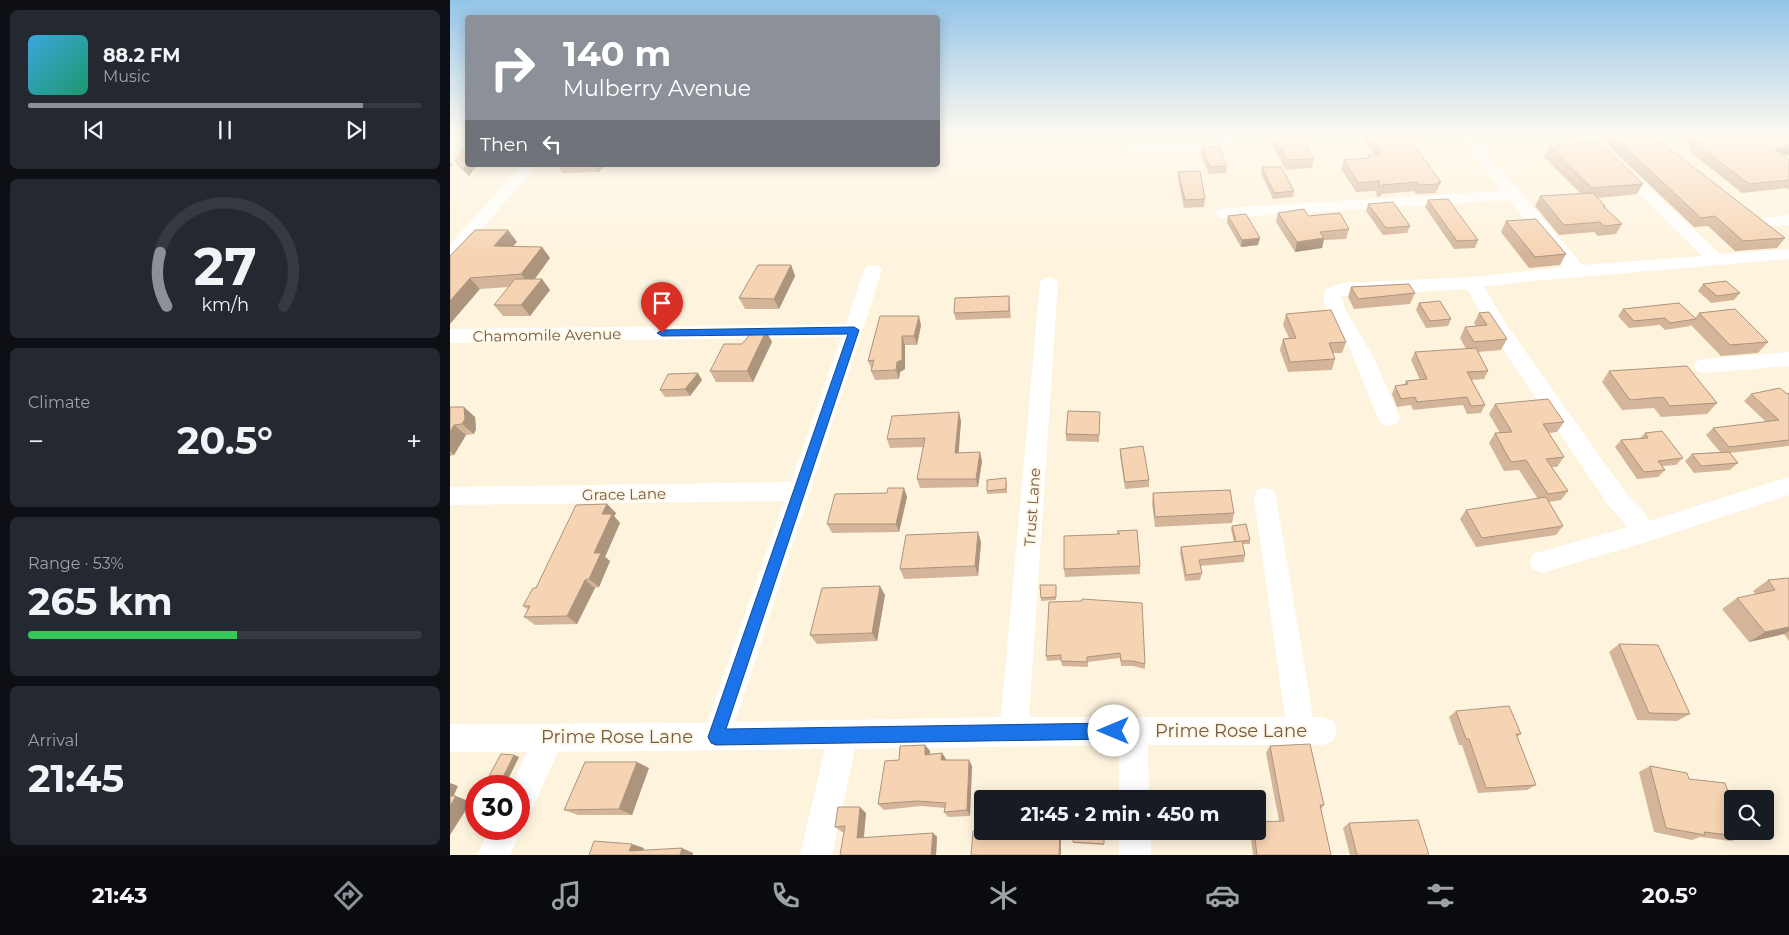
<!DOCTYPE html>
<html lang="en">
<head>
<meta charset="utf-8">
<style>
  :root { --surface:#171b24; --page:#242831; --text:#f1f3f6; --muted:#9ea1a6; --line:#363941; --accent:#8c9099 }
  body { margin:0; font-family:Montserrat,sans-serif; background:var(--page); color:var(--text); height:100vh; display:flex; flex-direction:column; font-size:19px; white-space:nowrap }
  * { box-sizing:border-box; margin:0 }
  p { font-size:16px; color:var(--muted) }
  .icon { flex:none; width:28px; height:28px; fill:none; stroke:currentColor; stroke-width:2; stroke-linecap:round; stroke-linejoin:round }
  .map { position:relative; flex:1; overflow:hidden }
  .panel { display:flex; flex-direction:column; gap:10px; padding:10px; background:#0d0f14; width:450px }
  .panel>* { flex:none }
  .hud { position:absolute; left:15px; top:15px; width:475px; height:152px; border-radius:5px; box-shadow:0 2px 12px #0003; background:#8c9099; color:#fff; overflow:hidden }
  .fabs { position:absolute; left:1274px; top:790px; display:grid; gap:10px }
  .fabs a { display:grid; place-items:center; width:50px; height:50px; border-radius:5px; background:var(--surface); box-shadow:0 2px 12px #0003; font-size:25px }
  .speed { position:absolute; left:15px; top:775px; display:flex; gap:10px; font-size:25px; font-weight:700; text-align:center }
  .speed>* { display:grid; place-content:center; width:65px; height:65px; border-radius:50%; background:var(--surface); box-shadow:0 2px 12px #0003; line-height:1 }
  .speed .limit { border:8px solid #d22; background:#fff; color:#111 }
  .pin { position:absolute; display:grid; place-items:center; width:42px; height:42px; color:#fff; margin:-51px -21px; border-radius:50% 50% 50% 0; rotate:-45deg; box-shadow:0 0 5px #0007 }
  .pin .icon { rotate:45deg }
  .me { position:absolute; width:55px; margin:-28px; rotate:270deg; stroke-linejoin:round; filter:drop-shadow(0 0 4px #0008) }
  .turn { display:flex; align-items:center; gap:18px; height:105px; padding:0 15px; font-size:22px }
  .turn .icon { width:65px; height:65px; stroke-width:2.5 }
  .turn b { display:block; font-size:35px; line-height:42px }
  .then { display:flex; align-items:center; height:48px; padding:0 15px; background:#0003; gap:10px; font-size:19px }
  .big { font-size:38px; font-weight:700; line-height:1.1 }
  .panel .card { flex:1; display:flex; flex-direction:column; justify-content:center; gap:8px; min-width:0; padding:0 18px; border-radius:8px; background:var(--page) }
  .panel .dial { align-items:center; gap:0 }
  .dial svg { height:130px; overflow:visible; fill:none; stroke:var(--line); stroke-width:7; stroke-linecap:round; text-anchor:middle }
  .dial text { fill:var(--text); stroke:none }
  .song { display:flex; align-items:center; gap:15px }
  .cover { width:60px; height:60px; border-radius:8px; background:linear-gradient(135deg,hsl(200 70% 55%),hsl(160 70% 35%)) }
  .played { height:5px; border-radius:2px; background:linear-gradient(90deg,var(--accent) 85%,var(--line) 85%) }
  .keys { display:flex; justify-content:space-around; direction:ltr }
  .heat { display:flex; justify-content:space-between; align-items:center; font-size:28px; direction:ltr }
  .charge { height:8px; border-radius:4px; background:linear-gradient(90deg,#34c759 53%,var(--line) 0) }
  .trip { position:absolute; left:524px; top:790px; width:292px; height:50px; border-radius:5px; background:var(--surface); box-shadow:0 2px 12px #0003; font-weight:700; line-height:50px; text-align:center }
  .tab-bar { display:flex; height:80px; justify-content:space-around; align-items:center; background:#090b0e; color:var(--muted) }
  .tab-bar .icon { width:35px; height:35px }
  .tab-bar .current { color:var(--accent) }
  .tab-bar b { font-size:22px; color:var(--text) }
  main { display:flex; flex:1; min-height:0 }
  .map>svg:first-child { display:block }
  .lines { fill:none; stroke-linecap:round; stroke-linejoin:round }
  .minor { fill:#fff; fill-rule:evenodd }
  .wall { fill:#d4b59a }
  .shaded-wall { fill:#ac947d }
  .building { fill:#f6d3b3; stroke:#ac947d }
  .route { fill:#1a73e8; stroke:#114b97 }
  .labels { text-anchor:middle; dominant-baseline:central; stroke-width:4; stroke-linejoin:round; paint-order:stroke }
  .street-label { font-size:15px; fill:#755a44; stroke:#fff7e6 }
  .near-street-label { font-size:18px; fill:#755a44; stroke:#fff7e6 }
</style>
</head>
<body>
<main>
<section class="panel">
<div class="card">
<div class="song"><i class="cover"></i><div><b>88.2 FM</b><p>Music</p></div></div>
<div class="played"></div>
<div class="keys"><svg class="icon" aria-label="previous" viewBox="0 0 24 24"><path d="M18 5L8 12l10 7zM5 5v14"/></svg><svg class="icon" aria-label="pause" viewBox="0 0 24 24"><path d="M8 5v14M16 5v14"/></svg><svg class="icon" aria-label="next" viewBox="0 0 24 24"><path d="M6 5l10 7-10 7zM19 5v14"/></svg></div>
</div>
<div class="card dial"><svg viewBox="0 0 100 80">
<path d="M14 69A42 42 0 1 1 86 69"/>
<path d="M14 69A42 42 0 0 1 10 36" stroke="#8c9099"/>
<text x="50" y="56" font-size="32" font-weight="700">27</text>
<text x="50" y="72" font-size="11">km/h</text>
</svg></div>
<div class="card"><p>Climate</p>
<div class="heat"><a>−</a><b class="big">20.5°</b><a>+</a></div>
</div>
<div class="card"><p>Range · 53%</p><b class="big">265 km</b><div class="charge"></div></div>
<div class="card"><p>Arrival</p><b class="big">21:45</b></div>
</section>
<div class="map">
<svg width="1339" height="855" viewBox="0 0 1339 855">
  <rect width="100%" height="100%" fill="#fef4de"/>
  <g class="lines">
    <g class="minor">
      <path d="M0 135H18V139L0 140Z"/>
      <path d="M771 135H785V142L780 147 775 148 680 154 675 153 673 150 675 147 680 146 771 140Z"/>
      <path d="M1008 135H1022L1132 265 1252 256 1129 135H1144L1270 254 1339 249V259L1070 282 1034 287 1056 324 1175 492 1192 509 1199 521 1339 477V495L1193 543 1092 573 1083 570 1080 562 1083 554 1178 527 1159 506 1042 333 1017 289 891 296 896 311 925 360 950 418 946 424 939 426 932 424 928 418 900 349 875 306 873 297 876 289 892 283 1023 277 1114 267 1059 200 773 218 767 216 765 213 767 210 773 208 1052 191Z"/>
      <path d="M1311 135H1328L1339 143V153L1334 152Z"/>
      <path d="M73 165H88L6 258 0 259V244Z"/>
      <path d="M1339 215V225L1310 227 1304 225 1302 222 1304 219Z"/>
      <path d="M423 265 429 266 432 270 285 722 551 717 590 283 593 279 599 277 605 279 608 283 579 717H835L804 497 807 490 815 488 823 490 826 497 863 717H873L883 721 887 731 883 741 873 745H698L699 799H669V745L405 749 382 855H350L375 749 108 752 80 813 69 817V786H61L77 752H0V724L257 723 334 501 0 505V487L341 482 391 337 0 343V329L396 324 414 270 417 266Z"/>
      <path d="M1339 352V366L1254 373 1247 371 1244 366 1247 361 1254 359Z"/>
      <path d="M69 822 72 829 60 855H27L40 829H69Z"/>
      <rect x="669" y="831" width="32" height="24"/>
    </g>
  </g>
  <g class="wall">
    <path d="M818 135H851L864 159 862 168 835 170Z"/>
    <path d="M911 135H950L955 142 991 182 987 191H986V193L966 194 964 191 932 194 931 196 927 197 926 191 906 192 891 169 894 160 917 158 918 155H923Z"/>
    <path d="M1147 135H1202L1335 238 1327 248 1285 251 1258 226 1244 227Z"/>
    <path d="M1222 135H1297L1304 140 1334 156 1339 160V190L1337 188 1292 193 1239 151 1241 148Z"/>
    <path d="M1331 135H1339V141Z"/>
    <path d="M1099 146 1193 184 1187 194 1148 198 1155 206 1154 207 1172 224 1166 234 1148 236 1144 232 1109 235 1085 206 1090 196 1130 193 1094 157Z"/>
    <path d="M752 148 777 166 776 173 759 174 751 154Z"/>
    <path d="M5 160 18 165H27L19 176 10 167Z"/>
    <path d="M107 165H154L149 172 112 173Z"/>
    <path d="M812 167 844 191 843 197 823 199 811 173Z"/>
    <path d="M728 172 755 199 754 207 734 208 728 179Z"/>
    <path d="M978 200 1028 240 1025 248 1004 249 975 207Z"/>
    <path d="M918 204 960 226 957 233 933 235 916 211Z"/>
    <path d="M828 213 858 216 899 229 896 239 874 240 872 248 845 252 826 222Z"/>
    <path d="M778 216 808 245 791 247 777 223Z"/>
    <path d="M1056 221 1116 254 1110 265 1079 268 1051 232Z"/>
    <path d="M58 230 67 242 62 246 92 247 100 258 85 279H92L100 290 80 316H53L44 305 59 287 30 289 0 256Z"/>
    <path d="M341 265 345 276 329 309H295L289 298Z"/>
    <path d="M1253 284 1290 293 1284 300 1261 303 1248 291Z"/>
    <path d="M901 287 965 293 960 304 904 309 898 297Z"/>
    <path d="M559 296 561 318 506 320 504 313Z"/>
    <path d="M969 303 1001 319 998 326 976 328 966 310Z"/>
    <path d="M1173 309 1245 318 1249 313 1318 342 1308 353 1271 356 1241 325 1240 326 1215 330 1210 325 1179 328 1168 316Z"/>
    <path d="M1029 313 1057 339 1051 350 1028 352 1038 371 1034 379 1021 380 1035 405 1031 413 1017 414 1013 405 963 410 961 405 947 407 942 394 945 386 954 385 956 381 970 380 961 360 965 352 1016 349 1010 338 1015 327 1026 326 1024 323Z"/>
    <path d="M836 314 896 342 892 353H883L885 359 882 370 838 372 830 350 833 339 839 338 833 325Z"/>
    <path d="M430 316 471 325 467 345H455V369L450 372 449 379 425 380 421 371 422 370 418 361Z"/>
    <path d="M316 331 322 342 303 382H266L260 371 292 344Z"/>
    <path d="M1159 371 1267 403 1257 414 1211 417 1204 408 1172 410 1152 382Z"/>
    <path d="M252 380 240 396 215 397 210 390Z"/>
    <path d="M1339 393V446L1280 453 1288 463 1280 470 1244 473 1235 461 1242 454 1270 452 1256 435 1263 428 1316 422 1294 401 1301 394Z"/>
    <path d="M1045 404 1114 422 1107 432 1099 433 1114 457 1107 467H1102L1118 491 1111 500 1099 502 1113 526 1106 535 1026 547 1010 519 1016 510 1088 499 1069 470 1054 471 1039 443 1045 433H1050L1039 414Z"/>
    <path d="M0 407 25 417 26 429 24 434 16 435 4 455 0 456Z"/>
    <path d="M650 412 649 442 616 441V434Z"/>
    <path d="M511 421 508 453 532 461 528 487 470 488 467 479 473 447 440 448 437 439Z"/>
    <path d="M1195 433 1233 458 1226 465 1212 466 1215 470 1208 477 1187 479 1165 447 1171 440 1190 438Z"/>
    <path d="M670 449 699 480V487L675 489 670 455Z"/>
    <path d="M557 482V493L537 494V491Z"/>
    <path d="M454 488 457 497 449 532 382 533 377 524 437 493Z"/>
    <path d="M703 493 784 513 782 523 705 527 702 503Z"/>
    <path d="M157 504 166 513 164 516 170 523 155 557 160 561 149 587 145 588 127 624 85 625 74 617 78 610 73 606 86 588Z"/>
    <path d="M782 526 800 540V544H792L795 555 794 562 750 566 752 573 750 580 735 581 730 553 731 547 784 542 781 529Z"/>
    <path d="M667 531 690 566V574L615 577 614 569 667 534Z"/>
    <path d="M531 542 528 576 454 579 450 569Z"/>
    <path d="M1339 578V641L1334 634 1299 642 1272 609 1287 598 1305 594 1303 591 1318 580Z"/>
    <path d="M606 588V600L591 601V598Z"/>
    <path d="M435 595 427 641 367 644 360 635Z"/>
    <path d="M599 602 695 664V669L683 666H671L670 658 638 662V667L612 666 611 660 597 661 596 656Z"/>
    <path d="M1169 644 1240 714 1227 721 1187 720 1159 652Z"/>
    <path d="M1006 711 1071 734 1067 737 1086 785 1077 790 1028 793 1012 745H1009L999 717Z"/>
    <path d="M475 745 480 751 479 754 492 753 496 759V760L522 766 520 816 498 817 494 812 495 808 471 806 434 810 428 804 449 760Z"/>
    <path d="M820 746 874 805 871 809 881 855H803L800 831H808L829 821 816 753Z"/>
    <path d="M64 755 69 757 58 779 44 778 39 776Z"/>
    <path d="M1200 766 1239 779 1295 837 1281 841 1250 837 1242 840 1204 832 1189 772Z"/>
    <path d="M199 768 182 815H128L114 810Z"/>
    <path d="M416 813 414 838 483 833 487 837 486 855H390L394 832H392L385 827Z"/>
    <path d="M899 823 979 855H900L893 828Z"/>
    <path d="M654 831V845L623 843V842Z"/>
  </g>
  <g class="shaded-wall">
    <path d="M1339 147V155L1318 158 1324 149Z"/>
    <path d="M0 161 3 165 0 167Z"/>
    <path d="M18 163V165H27L19 176 13 169Z"/>
    <path d="M145 165H154L149 172Z"/>
    <path d="M58 230 67 242 53 257 44 246Z"/>
    <path d="M810 238 808 245 791 247 792 240Z"/>
    <path d="M874 238 872 248 845 252 847 242Z"/>
    <path d="M92 247 100 258 80 285 71 274Z"/>
    <path d="M341 265 345 276 329 309 324 299Z"/>
    <path d="M20 278 30 289 0 324V301Z"/>
    <path d="M92 279 100 290 80 316 71 305Z"/>
    <path d="M469 316 471 325 467 345 464 336Z"/>
    <path d="M316 331 322 342 303 382 297 371Z"/>
    <path d="M452 336 455 345V369L450 372 449 379 446 370Z"/>
    <path d="M248 373 252 380 240 396 235 389Z"/>
    <path d="M14 407 25 417 26 429 24 434 12 424Z"/>
    <path d="M509 412 511 421 508 462 505 453Z"/>
    <path d="M4 425 16 435 4 455 0 451V432Z"/>
    <path d="M530 452 532 461 528 487 526 479Z"/>
    <path d="M454 488 457 497 449 532 446 524Z"/>
    <path d="M157 504 166 513 164 516 170 523 155 557 160 561 149 587 139 579 144 553 152 514Z"/>
    <path d="M528 532 531 542 528 576 525 566Z"/>
    <path d="M135 580 145 588 127 624 117 616Z"/>
    <path d="M430 586 435 595 427 641 422 633Z"/>
    <path d="M1339 627V631L1334 634 1299 642 1315 632Z"/>
    <path d="M475 745 480 751 479 761 475 755Z"/>
    <path d="M492 753 496 759 495 766 491 760Z"/>
    <path d="M64 755 69 757 58 779 53 777Z"/>
    <path d="M519 760 522 766 520 816 517 810Z"/>
    <path d="M187 762 199 768 182 815 169 809Z"/>
    <path d="M0 783 8 786 1 802 0 801Z"/>
    <path d="M6 796 21 802 0 835V806Z"/>
    <path d="M410 807 416 813 413 843 407 838Z"/>
    <path d="M610 831 611 835V855H609Z"/>
    <path d="M483 833 487 837 486 855H481Z"/>
    <path d="M182 844 194 848 192 855 179 851Z"/>
    <path d="M232 848 243 853V855H230Z"/>
  </g>
  <g class="building">
    <path d="M824 135H851L864 159 837 160Z"/>
    <path d="M919 135H950L955 142H962L991 182H988L989 184 969 185 967 182 932 185 934 187H930L929 181 908 183 894 160 920 158 918 155 931 154Z"/>
    <path d="M1162 135H1202L1335 238 1293 241 1265 216 1251 218Z"/>
    <path d="M1240 135H1297L1304 140 1329 137 1339 144V147L1324 149 1339 160V180L1299 184 1244 142H1250Z"/>
    <path d="M1150 142 1193 184 1142 188 1099 146Z"/>
    <path d="M18 144V163L13 169 5 160Z"/>
    <path d="M769 146 777 166 760 167 752 148Z"/>
    <path d="M107 165H137L107 166Z"/>
    <path d="M812 167H831L844 191 824 193Z"/>
    <path d="M750 171 755 199 735 200 728 172Z"/>
    <path d="M1143 193 1155 206H1153L1172 224 1154 226 1150 222 1114 225 1090 196Z"/>
    <path d="M998 199 1028 240 1007 241 978 200Z"/>
    <path d="M943 202 960 226 936 228 918 204Z"/>
    <path d="M854 209 858 216 890 213 899 229 870 232 874 238 847 242 828 213Z"/>
    <path d="M796 214 810 238 792 240 778 216Z"/>
    <path d="M1086 219 1116 254 1085 257 1056 221Z"/>
    <path d="M25 230H58L44 246 92 247 71 274 20 278 0 301V256Z"/>
    <path d="M308 265H341L324 299 289 298Z"/>
    <path d="M65 279H92L71 305H44Z"/>
    <path d="M1276 281 1290 293 1267 296 1253 284Z"/>
    <path d="M959 284 965 293 908 299 901 287Z"/>
    <path d="M559 296V311L504 313 505 298Z"/>
    <path d="M990 301 1001 319 980 321 969 303Z"/>
    <path d="M1229 303 1246 319 1220 323 1215 318 1184 321 1173 309Z"/>
    <path d="M1285 309 1318 342 1280 345 1249 313Z"/>
    <path d="M881 310 896 342 879 343 885 359 840 362 833 339 846 338 836 314Z"/>
    <path d="M1039 312 1057 339 1024 342 1015 327 1037 325 1029 313Z"/>
    <path d="M430 316H469L464 336H452V360L447 362 446 370 421 371 424 360 418 361Z"/>
    <path d="M303 331H316L297 371H260L274 344H292Z"/>
    <path d="M1026 348 1038 371 1017 372 1035 405 1021 406 1017 397 967 402 965 397 951 399 945 386 958 384 956 381 977 379 965 352Z"/>
    <path d="M1237 366 1267 403 1220 406 1213 397 1180 400 1159 371Z"/>
    <path d="M248 373 235 389 210 390 218 374Z"/>
    <path d="M1330 388 1337 394 1339 393V440L1279 447 1263 428 1329 420 1301 394Z"/>
    <path d="M1098 399 1114 422 1093 424 1114 457 1096 459 1118 491 1098 494 1076 460 1061 462 1045 433 1062 432 1045 404Z"/>
    <path d="M0 407H14L15 419 12 424 4 425 0 432Z"/>
    <path d="M618 411 650 412 649 435 616 434Z"/>
    <path d="M509 412 505 453 530 452 526 479H467L475 438 437 439 442 416Z"/>
    <path d="M1212 431 1233 458 1208 461 1215 470 1194 472 1171 440 1198 438 1195 433Z"/>
    <path d="M693 446 699 480 675 482 670 449Z"/>
    <path d="M1279 452 1288 463 1251 466 1242 454Z"/>
    <path d="M556 478V489L537 491V480Z"/>
    <path d="M438 488H454L446 524H377L385 494 437 493Z"/>
    <path d="M780 490 784 513 705 517 703 493Z"/>
    <path d="M1096 497 1113 526 1032 538 1016 510Z"/>
    <path d="M157 504 152 514H162L144 553H151L139 579 135 580 117 616 74 617 80 606H73L83 588H86L126 505Z"/>
    <path d="M796 524 800 540 786 542 782 526Z"/>
    <path d="M687 530 690 566 614 569V536L670 534 667 531Z"/>
    <path d="M528 532 525 566 450 569 456 535Z"/>
    <path d="M792 541 795 555 749 560 752 573 736 575 731 547Z"/>
    <path d="M1339 578V627L1315 632 1287 598 1325 590 1318 580Z"/>
    <path d="M590 585H606V597L591 598Z"/>
    <path d="M430 586 422 633 360 635 372 588Z"/>
    <path d="M632 599 692 603 695 664 683 661H671L670 653 637 657V662L611 661V655L596 656 599 602 632 601Z"/>
    <path d="M1169 644 1208 645 1240 714 1199 713Z"/>
    <path d="M1059 706 1071 734H1066L1086 785 1036 788 1019 739H1016L1006 711Z"/>
    <path d="M860 744 874 805H870L881 855H807L804 831H808V822L834 821 820 746Z"/>
    <path d="M475 745V755L492 753 491 760H519L517 810 494 812 496 803 466 801 428 804 435 761 449 760 450 746Z"/>
    <path d="M51 754 64 755 53 777 39 776Z"/>
    <path d="M135 762H187L169 809 114 810Z"/>
    <path d="M1200 766 1237 773 1239 779 1275 783 1282 803V831H1293L1295 837 1254 832 1255 835 1216 828Z"/>
    <path d="M0 796H6L0 806Z"/>
    <path d="M388 807H410L407 838 483 833 481 855H390L395 826 385 827Z"/>
    <path d="M968 820 979 855H907L899 823Z"/>
    <path d="M523 831 568 833V831H610L609 855H521Z"/>
    <path d="M623 831H654V844L623 842Z"/>
    <path d="M144 841 182 844 179 851 232 848 230 855H139Z"/>
  </g>
  <linearGradient id="sky" x2="0" y2="1"><stop stop-color="#92c4e8"/><stop offset="0.53" stop-color="#fffaf0"/><stop offset="1" stop-color="#fffaf0" stop-opacity="0"/></linearGradient>
  <rect width="1339" height="255" fill="url(#sky)"/>
  <path class="route" d="M404 327 409 330 276 729 664 723 669 725 671 731 669 736 664 739 266 745 261 743 258 737 398 334 212 336 207 333 212 330Z"/>
  <g class="labels">
    <g class="street-label">
      <text transform="translate(97 335) rotate(-1)">Chamomile Avenue</text>
      <text transform="translate(174 494) rotate(-1)">Grace Lane</text>
      <text transform="translate(582 507) rotate(-86)">Trust Lane</text>
    </g>
    <g class="near-street-label">
      <text x="781" y="731">Prime Rose Lane</text>
      <text x="167" y="737">Prime Rose Lane</text>
    </g>
  </g>
</svg>
<div class="fabs">
<a><svg class="icon" aria-label="search" viewBox="0 0 24 24"><circle cx="10" cy="10" r="6"/><path d="M15 15l6 6"/></svg></a>
</div>
<div class="speed"><div class="limit">30</div></div>
<div class="pin" style="left:212px;top:333px;background:#d93025"><svg class="icon" aria-label="arrive" viewBox="0 0 24 24"><path d="M6 21V4h12l-3 4 3 4H6"/></svg></div>
<svg class="me" style="left:664px;top:731px" viewBox="-20 -20 40 40"><circle r="19" fill="#fff"/><path d="M0-13L10 11 0 6-10 11z" fill="#1a73e8"/></svg>
<div class="trip">21:45 · 2 min · 450 m</div>
<div class="hud">
<div class="turn"><svg class="icon" aria-label="right" viewBox="0 0 24 24"><path d="M7 20v-9h11M14 6l5 5-5 5"/></svg><div><b>140 m</b>Mulberry Avenue</div></div>
<div class="then">Then<svg class="icon" aria-label="left" viewBox="0 0 24 24"><path d="M17 20v-9H6M10 6l-5 5 5 5"/></svg></div>
</div>
</div>
</main>
<nav class="tab-bar">
<b>21:43</b>
<svg class="icon current" aria-label="directions" viewBox="0 0 24 24"><path d="M12 3l9 9-9 9-9-9zM9 14v-3h6M13 9l2 2-2 2"/></svg>
<svg class="icon" aria-label="music" viewBox="0 0 24 24"><path d="M9 18V5l10-2v13"/><circle cx="6" cy="18" r="3"/><circle cx="16" cy="16" r="3"/></svg>
<svg class="icon" aria-label="phone" viewBox="0 0 24 24"><path d="M5 4h4l2 5-3 2q2 4 5 5l2-3 5 2v4C11 20 4 13 5 4z"/></svg>
<svg class="icon" aria-label="climate" viewBox="0 0 24 24"><path d="M12 3v18M4 7l16 10M4 17L20 7"/></svg>
<svg class="icon" aria-label="car" viewBox="0 0 24 24"><path d="M5 17H2v-5l4-1 3-4h7l3 4 3 1v5h-3M9 17h6M6 11h13"/><circle cx="7" cy="17" r="2"/><circle cx="17" cy="17" r="2"/></svg>
<svg class="icon" aria-label="filters" viewBox="0 0 24 24"><path d="M4 7h16M4 17h16"/><circle cx="9" cy="7" r="2"/><circle cx="15" cy="17" r="2"/></svg>
<b>20.5°</b>
</nav>
</body>
</html>
